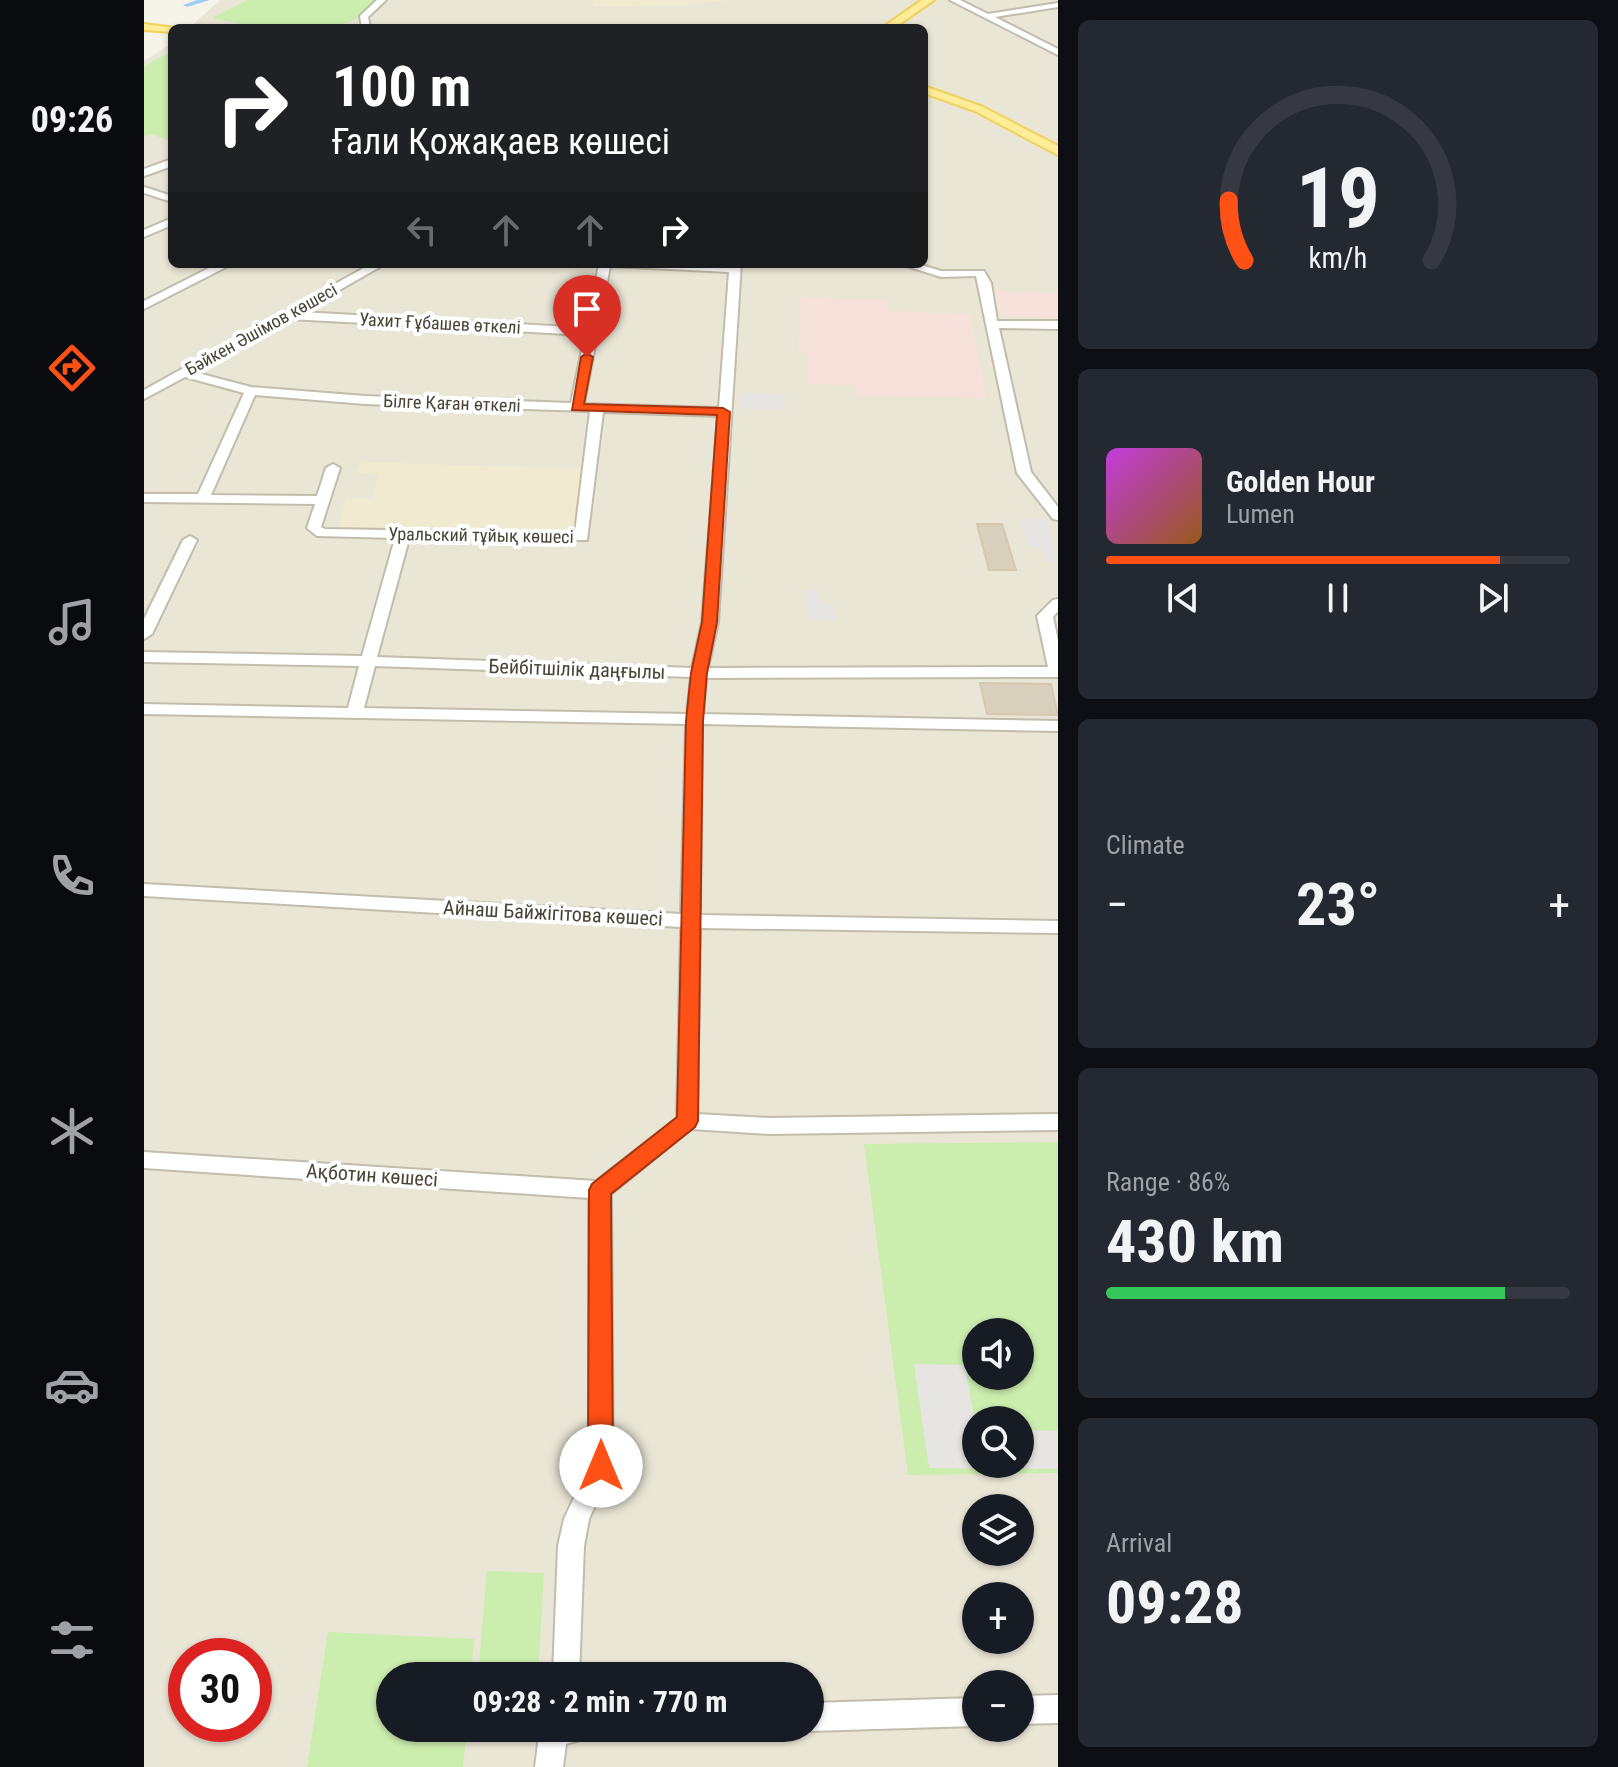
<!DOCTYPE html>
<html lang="en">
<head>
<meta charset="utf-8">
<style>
  :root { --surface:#171b24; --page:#242831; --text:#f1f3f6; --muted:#9ea1a6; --line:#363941; --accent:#ff5016 }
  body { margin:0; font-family:"Roboto Condensed",sans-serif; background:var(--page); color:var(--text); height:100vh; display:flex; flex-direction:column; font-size:30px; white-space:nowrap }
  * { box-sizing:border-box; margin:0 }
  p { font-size:26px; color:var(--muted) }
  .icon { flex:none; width:44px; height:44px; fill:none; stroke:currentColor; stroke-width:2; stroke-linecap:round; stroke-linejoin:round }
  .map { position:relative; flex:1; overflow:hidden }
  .sheet { display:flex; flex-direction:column; gap:20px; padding:20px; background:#0d0f14; width:560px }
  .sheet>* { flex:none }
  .banner { position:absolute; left:24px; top:24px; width:760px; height:244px; border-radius:12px; box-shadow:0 2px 6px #0004; background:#202124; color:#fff; overflow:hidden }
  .fabs { position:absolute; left:818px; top:1318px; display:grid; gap:16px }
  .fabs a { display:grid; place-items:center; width:72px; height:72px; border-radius:50%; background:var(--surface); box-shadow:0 2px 6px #0004; font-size:40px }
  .speed { position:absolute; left:24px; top:1638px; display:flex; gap:16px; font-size:40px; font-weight:700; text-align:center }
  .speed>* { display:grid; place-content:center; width:104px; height:104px; border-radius:50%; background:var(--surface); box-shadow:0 2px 6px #0004; line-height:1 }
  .speed .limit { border:12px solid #d22; background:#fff; color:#111 }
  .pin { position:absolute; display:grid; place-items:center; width:68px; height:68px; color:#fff; margin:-82px -34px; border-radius:50% 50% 50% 0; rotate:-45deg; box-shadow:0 0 8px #0007 }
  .pin .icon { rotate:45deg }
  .me { position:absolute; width:88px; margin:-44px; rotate:0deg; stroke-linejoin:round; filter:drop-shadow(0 0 6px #0008) }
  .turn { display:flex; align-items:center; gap:28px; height:168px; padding:0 32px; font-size:36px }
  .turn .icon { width:104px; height:104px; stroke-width:2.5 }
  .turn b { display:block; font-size:56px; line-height:68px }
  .lanes { display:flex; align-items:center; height:76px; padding:0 32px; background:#0003; justify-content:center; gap:40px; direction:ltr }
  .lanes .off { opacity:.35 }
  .big { font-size:60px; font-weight:700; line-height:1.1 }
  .sheet .widget { flex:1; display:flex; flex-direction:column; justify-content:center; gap:12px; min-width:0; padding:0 28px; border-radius:12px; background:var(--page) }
  .sheet .dial { align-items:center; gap:0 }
  .dial svg { height:208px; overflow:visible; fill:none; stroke:var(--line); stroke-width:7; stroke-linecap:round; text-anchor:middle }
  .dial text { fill:var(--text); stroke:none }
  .song { display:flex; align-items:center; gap:24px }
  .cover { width:96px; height:96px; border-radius:12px; background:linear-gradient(135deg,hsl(290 70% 55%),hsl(30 70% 35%)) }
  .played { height:8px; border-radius:4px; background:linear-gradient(90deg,var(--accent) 85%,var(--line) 85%) }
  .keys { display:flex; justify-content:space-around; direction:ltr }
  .heat { display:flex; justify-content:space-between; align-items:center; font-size:44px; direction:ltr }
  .charge { height:12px; border-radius:6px; background:linear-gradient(90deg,#34c759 86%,var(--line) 0) }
  .trip { position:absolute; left:232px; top:1662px; width:448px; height:80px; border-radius:40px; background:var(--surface); box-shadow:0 2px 6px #0004; font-weight:700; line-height:80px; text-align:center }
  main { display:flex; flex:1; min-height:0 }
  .tabs { display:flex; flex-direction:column; width:144px; justify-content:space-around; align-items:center; background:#090b0e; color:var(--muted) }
  .tabs .icon { width:56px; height:56px }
  .tabs .current { color:var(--accent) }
  .tabs b { font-size:36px; color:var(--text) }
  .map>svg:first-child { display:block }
  .residential { fill:#eae6d6; fill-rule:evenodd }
  .education { fill:#f0ead1 }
  .medical { fill:#f7e2db }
  .green { fill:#cbedae; fill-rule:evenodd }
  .parking { fill:#e7e5e1 }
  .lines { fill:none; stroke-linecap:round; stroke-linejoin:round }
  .canal { fill:#a0cbf7; fill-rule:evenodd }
  .building { fill:#d8d0bd; stroke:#d4c9af; stroke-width:2 }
  .minor-casing { stroke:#c2bcaa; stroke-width:4 }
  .major-casing { stroke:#eed15e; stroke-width:4 }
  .minor { fill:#fff; fill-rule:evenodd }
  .major { fill:#ffec98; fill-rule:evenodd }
  .route { fill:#ff5016; stroke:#a6340e; stroke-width:2 }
  .labels { text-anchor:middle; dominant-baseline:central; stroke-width:8; stroke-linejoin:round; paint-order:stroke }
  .far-street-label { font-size:18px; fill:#4a4436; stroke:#fff }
  .street-label { font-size:20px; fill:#4a4436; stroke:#fff }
</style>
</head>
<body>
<main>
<nav class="tabs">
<b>09:26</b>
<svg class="icon current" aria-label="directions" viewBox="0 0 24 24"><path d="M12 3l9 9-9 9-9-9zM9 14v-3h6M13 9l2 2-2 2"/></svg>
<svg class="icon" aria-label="music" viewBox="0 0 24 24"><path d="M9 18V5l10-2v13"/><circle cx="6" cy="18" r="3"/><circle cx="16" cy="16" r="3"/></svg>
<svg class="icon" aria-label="phone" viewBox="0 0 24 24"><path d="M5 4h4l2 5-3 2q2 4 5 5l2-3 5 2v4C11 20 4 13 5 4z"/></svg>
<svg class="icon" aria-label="climate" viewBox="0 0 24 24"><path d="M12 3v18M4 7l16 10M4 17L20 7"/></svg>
<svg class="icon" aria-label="car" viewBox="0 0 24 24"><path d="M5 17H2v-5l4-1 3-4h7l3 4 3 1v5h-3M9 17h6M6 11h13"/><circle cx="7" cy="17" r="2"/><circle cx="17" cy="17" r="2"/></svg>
<svg class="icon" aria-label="filters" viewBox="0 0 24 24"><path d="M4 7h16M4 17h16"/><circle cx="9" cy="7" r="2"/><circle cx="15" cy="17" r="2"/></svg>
</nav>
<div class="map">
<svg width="914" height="1767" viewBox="0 0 914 1767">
  <rect width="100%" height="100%" fill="#f6f3e9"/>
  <path class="residential" d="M76 0H914V1767H0V61L28 43V264H780V28H45ZM832 1332H876V1376H832ZM832 1420H876V1464H832ZM832 1508H876V1552H832ZM832 1596H876V1640H832ZM42 1656H110V1724H42ZM246 1676H666V1728H246ZM832 1684H876V1728H832Z"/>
  <g class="education">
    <path d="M448 0H585L544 5 450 7Z"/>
    <path d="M216 462 439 469 436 531 194 529 202 499H228L235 474 212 473Z"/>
  </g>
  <g class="medical">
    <path d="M849 291 914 293V318L856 316Z"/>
    <path d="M656 297 743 300 744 311 826 314 842 398 711 396V385L664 384V353H655Z"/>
  </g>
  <g class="green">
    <path d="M104 0H235C227 6 219 16 210 20 166 38 112 27 67 18Z"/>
    <path d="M28 51V141L6 134 0 137V66Z"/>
    <path d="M914 1142V1473L764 1475 720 1144ZM832 1332H876V1376H832ZM832 1420H876V1464H832Z"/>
    <path d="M343 1571 400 1573 394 1676H334Z"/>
    <path d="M184 1632 330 1639 327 1676H246V1728H323L319 1767H163Z"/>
  </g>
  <g class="parking">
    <path d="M597 393 640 394V410L596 408Z"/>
    <path d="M875 518 903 519 914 562H902L897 547H883Z"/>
    <path d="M662 590H674L675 604 690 605 691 620 664 619Z"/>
    <path d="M770 1364 821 1365 832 1430V1464H876V1430L914 1431V1469L785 1468Z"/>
  </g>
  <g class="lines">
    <path class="canal" d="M53 0H66L43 7 39 5Z"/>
  </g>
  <g class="building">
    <path d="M833 524H858L872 570H845Z"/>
    <path d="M836 683 907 684 914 715 843 714Z"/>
  </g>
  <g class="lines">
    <g class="minor-casing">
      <g id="minor">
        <path d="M233 0H242L224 17 226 28H218L216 16Z"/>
        <path d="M806 0H816L844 14 914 3V7L851 17 914 49V55Z"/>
        <path d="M28 159V166L0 176V169Z"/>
        <path d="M0 187 28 196V202L0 193Z"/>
        <path d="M28 218V225L0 237V230Z"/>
        <path d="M73 264H88L0 309V301Z"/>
        <path d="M227 264H241L157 312 443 328 455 264H597L574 622 564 668 904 667 893 616 909 600 914 599V611L909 617 914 641V677L562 678 559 714 914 721V731L558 724 556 915 914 921V933L556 928 553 1114 625 1118 914 1114V1130L625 1134 547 1129 467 1194 469 1466 445 1519 440 1546 435 1676H409L414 1546 420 1519 445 1466V1198L0 1168V1152L452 1181 533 1118 537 927 0 896V884L537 914 542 724 0 714V704L204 708 215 666 0 662V652L218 656 251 538 173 536 163 528 171 504 0 502V494H54L100 393 41 377 0 399V390ZM466 266 585 272 575 408 440 404ZM146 319 441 335 427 403 221 396 107 387 50 372ZM111 395 221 404 446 411 431 533 181 529 177 527 196 468 189 464 182 468 173 496 67 495ZM459 412 574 416 558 622 548 668 233 657 265 539 443 540ZM231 666 547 677 543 714 220 708Z"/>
        <path d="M756 264H774L797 271H840L847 283 853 321H914V329L855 328 887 472 914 507V520L909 519 873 473 832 276 797 277Z"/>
        <path d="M46 536 53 540 8 634 0 639V619L39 540Z"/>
        <path d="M914 1695V1723L876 1724V1696Z"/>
        <path d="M832 1698V1726L666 1731 660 1728H666V1703Z"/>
        <path d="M396 1728H447L443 1738 422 1744 419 1767H391Z"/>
      </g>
    </g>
    <g class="major-casing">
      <g id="major">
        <path d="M778 0H790L750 28H738Z"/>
        <path d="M0 24 32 28H28V32L0 30Z"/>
        <path d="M780 86 839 107 914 146V155L831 111 780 93Z"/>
      </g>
    </g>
    <use href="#minor" class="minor"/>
    <use href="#major" class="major"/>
  </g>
  <path class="route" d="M443 353 449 357 440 404 579 408 586 412 573 622 563 673 559 721 554 1121 551 1127 467 1194 469 1466 466 1475 457 1478 448 1475 444 1466 445 1190 448 1184 533 1117 542 721 547 673 558 622 573 415 428 410 437 357Z"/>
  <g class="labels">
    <g class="far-street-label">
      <text transform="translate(296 323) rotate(3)">Уахит Ғұбашев өткелі</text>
      <text transform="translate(117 329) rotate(-29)">Бәйкен Әшімов көшесі</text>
      <text transform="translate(308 403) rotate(2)">Білге Қаған өткелі</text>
      <text transform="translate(337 535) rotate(1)">Уральский тұйық көшесі</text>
    </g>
    <g class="street-label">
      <text transform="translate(433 669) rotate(2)">Бейбітшілік даңғылы</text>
      <text transform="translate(409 913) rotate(3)">Айнаш Байжігітова көшесі</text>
      <text transform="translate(228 1175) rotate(4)">Ақботин көшесі</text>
    </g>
  </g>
</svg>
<div class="fabs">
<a><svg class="icon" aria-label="sound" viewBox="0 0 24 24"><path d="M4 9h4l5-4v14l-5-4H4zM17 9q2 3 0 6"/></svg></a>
<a><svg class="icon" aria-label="search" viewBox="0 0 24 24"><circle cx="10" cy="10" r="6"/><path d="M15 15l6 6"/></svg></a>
<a><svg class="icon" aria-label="layers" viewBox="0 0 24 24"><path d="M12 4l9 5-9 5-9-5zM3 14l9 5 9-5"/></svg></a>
<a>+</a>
<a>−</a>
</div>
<div class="speed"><div class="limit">30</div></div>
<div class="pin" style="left:443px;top:357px;background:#d93025"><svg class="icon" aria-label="arrive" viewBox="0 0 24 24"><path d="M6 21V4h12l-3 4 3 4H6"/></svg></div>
<svg class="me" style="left:457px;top:1466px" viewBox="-20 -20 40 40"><circle r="19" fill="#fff"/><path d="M0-13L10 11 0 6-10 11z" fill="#ff5016"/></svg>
<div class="trip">09:28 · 2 min · 770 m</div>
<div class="banner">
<div class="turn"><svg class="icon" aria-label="right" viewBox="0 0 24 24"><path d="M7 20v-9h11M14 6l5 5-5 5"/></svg><div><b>100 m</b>Ғали Қожақаев көшесі</div></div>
<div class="lanes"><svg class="icon off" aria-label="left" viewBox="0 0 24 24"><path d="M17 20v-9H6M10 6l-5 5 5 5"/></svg><svg class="icon off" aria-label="ahead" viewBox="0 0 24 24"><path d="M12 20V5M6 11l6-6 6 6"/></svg><svg class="icon off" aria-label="ahead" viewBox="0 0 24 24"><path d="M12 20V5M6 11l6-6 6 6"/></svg><svg class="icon" aria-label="right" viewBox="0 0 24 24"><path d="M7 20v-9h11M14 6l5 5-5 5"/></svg></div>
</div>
</div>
<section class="sheet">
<div class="widget dial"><svg viewBox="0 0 100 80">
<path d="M14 69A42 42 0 1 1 86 69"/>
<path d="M14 69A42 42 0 0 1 8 46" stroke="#ff5016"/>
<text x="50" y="56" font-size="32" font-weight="700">19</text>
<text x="50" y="72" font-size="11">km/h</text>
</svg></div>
<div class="widget">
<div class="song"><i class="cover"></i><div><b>Golden Hour</b><p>Lumen</p></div></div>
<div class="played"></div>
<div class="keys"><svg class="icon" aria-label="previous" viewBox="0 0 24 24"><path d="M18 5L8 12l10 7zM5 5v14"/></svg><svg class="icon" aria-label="pause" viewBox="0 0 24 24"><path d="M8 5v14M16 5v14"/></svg><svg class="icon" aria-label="next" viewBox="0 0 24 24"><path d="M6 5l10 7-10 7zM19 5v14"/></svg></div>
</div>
<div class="widget"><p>Climate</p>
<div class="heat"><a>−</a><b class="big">23°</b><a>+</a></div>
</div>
<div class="widget"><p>Range · 86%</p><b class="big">430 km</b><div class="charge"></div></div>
<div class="widget"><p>Arrival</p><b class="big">09:28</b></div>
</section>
</main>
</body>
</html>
